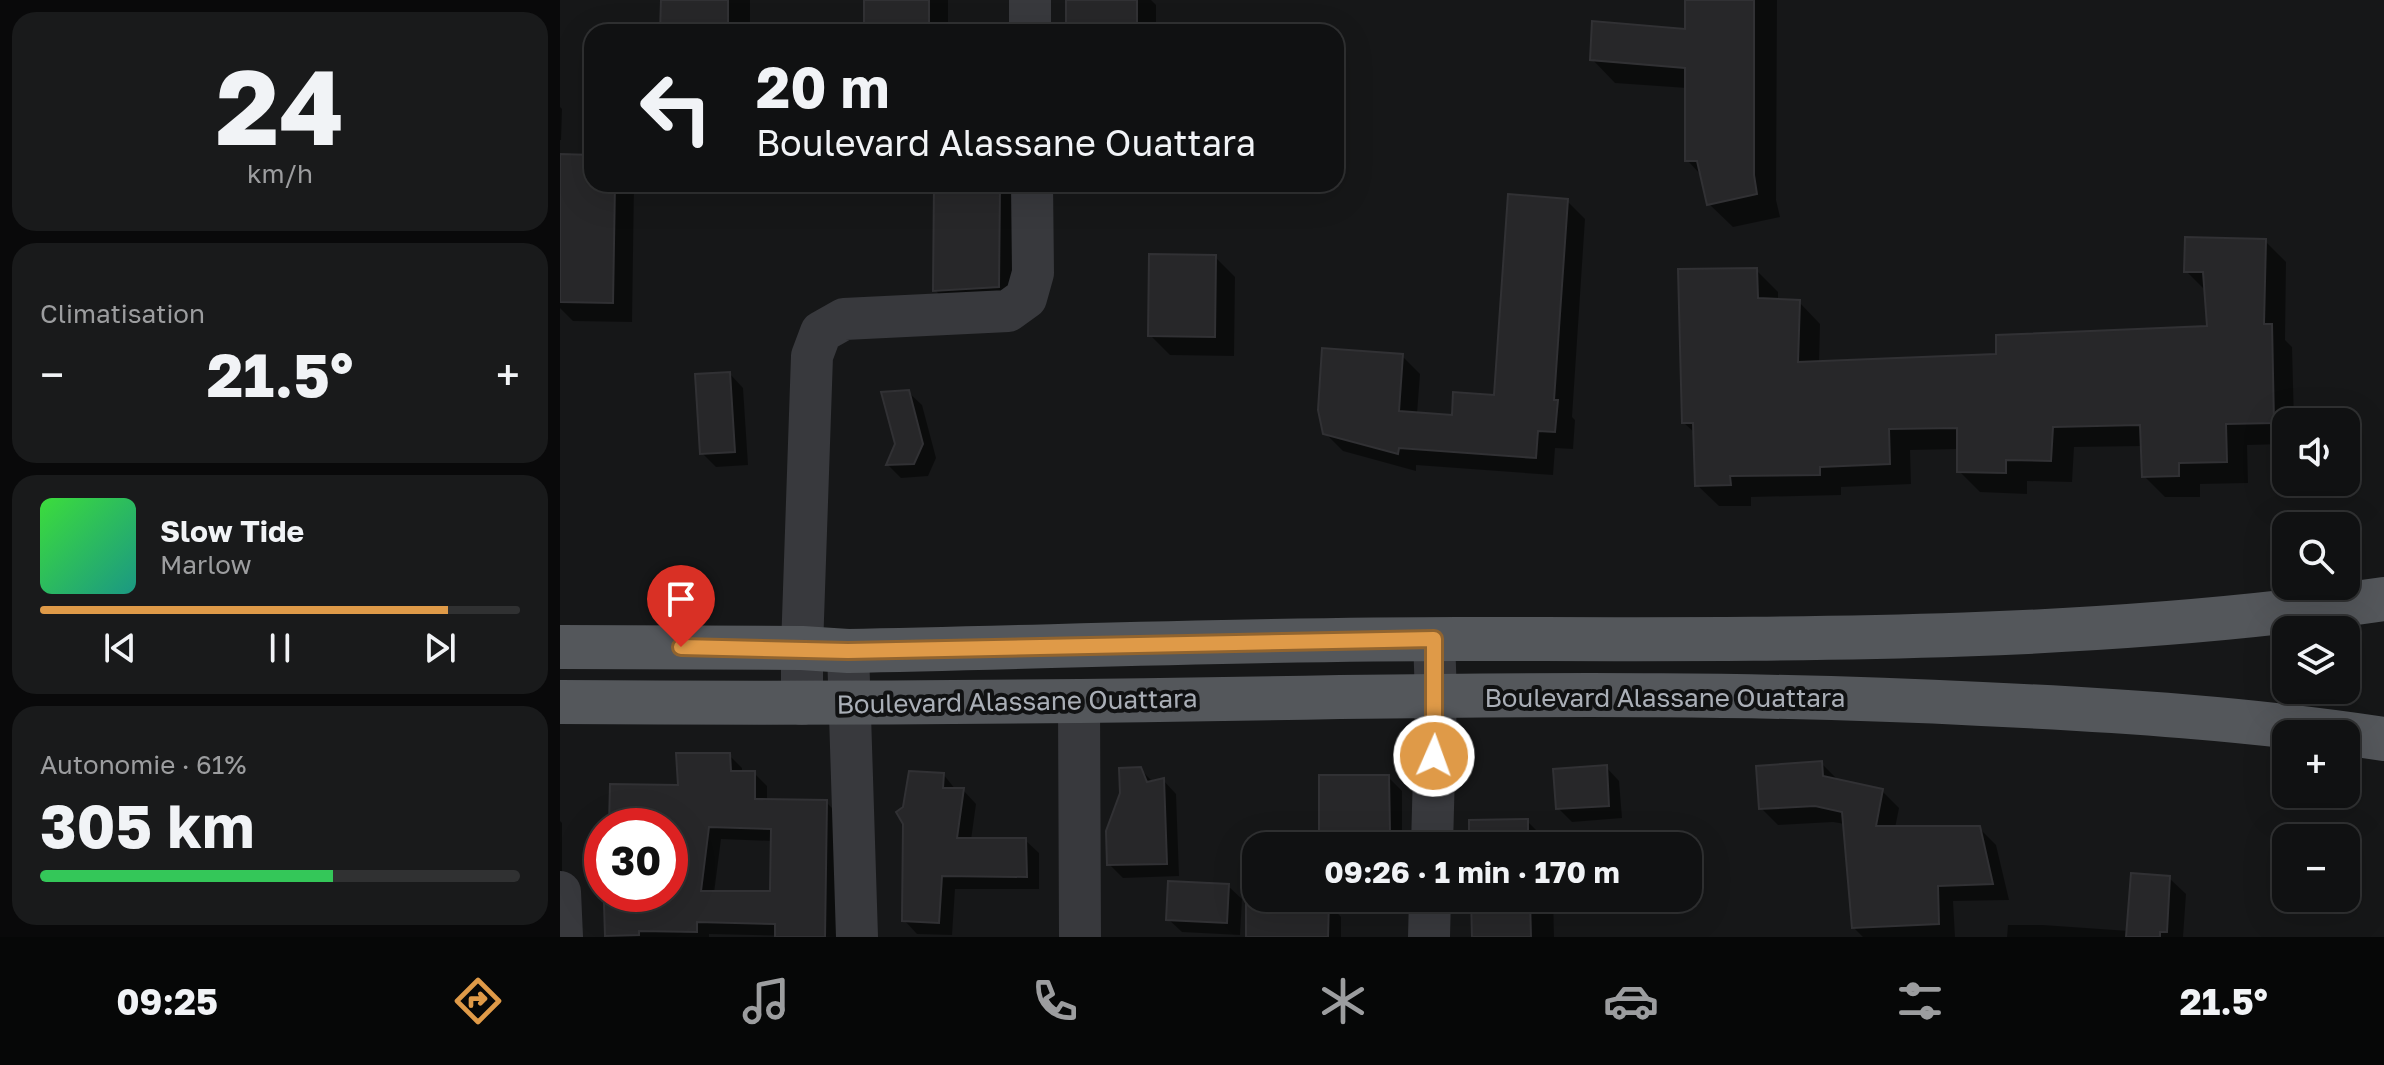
<!DOCTYPE html>
<html lang="fr">
<head>
<meta charset="utf-8">
<style>
  :root { --surface:#101112; --page:#191a1b; --text:#f1f3f6; --muted:#9c9d9f; --line:#303132; --accent:#df9a48 }
  body { margin:0; font-family:"Golos Text",sans-serif; background:var(--page); color:var(--text); height:100vh; display:flex; flex-direction:column; font-size:30px; white-space:nowrap }
  * { box-sizing:border-box; margin:0 }
  p { font-size:26px; color:var(--muted) }
  .icon { flex:none; width:44px; height:44px; fill:none; stroke:currentColor; stroke-width:2; stroke-linecap:round; stroke-linejoin:round }
  .map { position:relative; flex:1; overflow:hidden }
  .details { display:flex; flex-direction:column; gap:12px; padding:12px; background:#09090a; width:560px }
  .details>* { flex:none }
  .hud { position:absolute; left:24px; top:24px; width:760px; height:168px; border-radius:24px; box-shadow:0 8px 32px #0002,0 0 0 2px var(--line); background:#101112; color:var(--text); overflow:hidden }
  .tools { position:absolute; left:1712px; top:408px; display:grid; gap:16px }
  .tools a { display:grid; place-items:center; width:88px; height:88px; border-radius:16px; background:var(--surface); box-shadow:0 8px 32px #0002,0 0 0 2px var(--line); font-size:40px }
  .speed { position:absolute; left:24px; top:808px; display:flex; gap:16px; font-size:40px; font-weight:700; text-align:center }
  .speed>* { display:grid; place-content:center; width:104px; height:104px; border-radius:50%; background:var(--surface); box-shadow:0 8px 32px #0002,0 0 0 2px var(--line); line-height:1 }
  .speed .limit { border:12px solid #d22; background:#fff; color:#111 }
  .pin { position:absolute; display:grid; place-items:center; width:68px; height:68px; color:#fff; margin:-82px -34px; border-radius:50% 50% 50% 0; rotate:-45deg; box-shadow:0 0 8px #0007 }
  .pin .icon { rotate:45deg }
  .me { position:absolute; width:88px; margin:-44px; rotate:2deg; stroke-linejoin:round; filter:drop-shadow(0 0 6px #0008) }
  .turn { display:flex; align-items:center; gap:28px; height:168px; padding:0 40px; font-size:36px }
  .turn .icon { width:104px; height:104px; stroke-width:2.5 }
  .turn b { display:block; font-size:56px; line-height:68px }
  .big { font-size:60px; font-weight:700; line-height:1.1 }
  .details .card { flex:1; display:flex; flex-direction:column; justify-content:center; gap:12px; min-width:0; padding:0 28px; border-radius:24px; background:var(--page) }
  .details .dial { align-items:center; gap:0 }
  .dial b { font-size:104px; line-height:1 }
  .song { display:flex; align-items:center; gap:24px }
  .cover { width:96px; height:96px; border-radius:12px; background:linear-gradient(135deg,hsl(120 70% 55%),hsl(170 70% 35%)) }
  .played { height:8px; border-radius:4px; background:linear-gradient(90deg,var(--accent) 85%,var(--line) 85%) }
  .keys { display:flex; justify-content:space-around; direction:ltr }
  .heat { display:flex; justify-content:space-between; align-items:center; font-size:44px; direction:ltr }
  .charge { height:12px; border-radius:6px; background:linear-gradient(90deg,#34c759 61%,var(--line) 0) }
  .trip { position:absolute; left:682px; top:832px; width:460px; height:80px; border-radius:24px; background:var(--surface); box-shadow:0 8px 32px #0002,0 0 0 2px var(--line); font-weight:700; line-height:80px; text-align:center }
  .menu { display:flex; height:128px; justify-content:space-around; align-items:center; background:#060707; color:var(--muted) }
  .menu .icon { width:56px; height:56px }
  .menu .active { color:var(--accent) }
  .menu b { font-size:36px; color:var(--text) }
  main { display:flex; flex:1; min-height:0 }
  .map>svg:first-child { display:block }
  .shadow { fill:#0007; fill-rule:evenodd }
  .building { fill:#272729; stroke:#313134; stroke-width:2; fill-rule:evenodd }
  .lines { fill:none; stroke-linecap:round; stroke-linejoin:round }
  .minor { stroke:#38393d; stroke-width:42 }
  .major { stroke:#54575b; stroke-width:44 }
  .route-casing { stroke:#91642f; stroke-width:20 }
  .route { stroke:#df9a48; stroke-width:14 }
  .labels { text-anchor:middle; dominant-baseline:central; stroke-width:8; stroke-linejoin:round; paint-order:stroke }
  .street-label { font-size:26px; fill:#aaafb7; stroke:#111213 }
</style>
</head>
<body>
<main>
<section class="details">
<div class="card dial"><b>24</b><p>km/h</p></div>
<div class="card"><p>Climatisation</p>
<div class="heat"><a>−</a><b class="big">21.5°</b><a>+</a></div>
</div>
<div class="card">
<div class="song"><i class="cover"></i><div><b>Slow Tide</b><p>Marlow</p></div></div>
<div class="played"></div>
<div class="keys"><svg class="icon" aria-label="previous" viewBox="0 0 24 24"><path d="M18 5L8 12l10 7zM5 5v14"/></svg><svg class="icon" aria-label="pause" viewBox="0 0 24 24"><path d="M8 5v14M16 5v14"/></svg><svg class="icon" aria-label="next" viewBox="0 0 24 24"><path d="M6 5l10 7-10 7zM19 5v14"/></svg></div>
</div>
<div class="card"><p>Autonomie · 61%</p><b class="big">305 km</b><div class="charge"></div></div>
</section>
<div class="map">
<svg width="1824" height="937" viewBox="0 0 1824 937">
  <rect width="100%" height="100%" fill="#161718"/>
  <g class="shadow">
    <path d="M103 0H190V32H102Z"/>
    <rect x="306" y="0" width="82" height="32"/>
    <path d="M508 0H591L596 5V32H508Z"/>
    <path d="M1127 0H1217L1216 200 1220 217 1173 227 1149 204 1142 176 1127 160V88L1055 83 1032 59 1127 31Z"/>
    <path d="M26 62H32V97L25 90Z"/>
    <path d="M0 107 2 109 1 140H0Z"/>
    <path d="M0 156 32 157V184H74L72 322 13 321 0 308Z"/>
    <path d="M376 184H459L458 306 395 310 375 290Z"/>
    <path d="M1007 201 1025 219 1012 417 1015 420 1013 449 995 448 993 475 856 465V471L783 451 765 433 842 356 860 374 857 414 893 417 936 398Z"/>
    <path d="M1705 241 1726 262 1725 340 1732 347 1734 422H1726V444L1687 445 1688 483 1640 484V497H1605L1584 476 1583 446 1514 447 1512 482 1467 481V494L1420 492 1399 471V449L1350 450 1351 484 1281 487V495L1191 497V506H1159L1137 485 1136 434 1124 423 1196 270 1218 292V301L1239 302 1260 324 1259 363 1438 356 1649 328 1646 291 1626 271Z"/>
    <path d="M655 257 675 277 674 356 610 355 590 335Z"/>
    <path d="M170 374 183 388 188 465 156 467 142 453Z"/>
    <path d="M348 392 362 405 376 458 368 476 341 478 328 465 337 444Z"/>
    <path d="M169 755 182 768V773H194L207 786V801L266 802 279 815 277 937 149 934V937H47L46 905H50V894H110V826H51L52 786 120 787ZM161 839 213 841 212 893H154Z"/>
    <path d="M1261 763 1278 780 1322 791 1339 808 1335 828H1419L1436 845 1449 900 1393 901 1395 937H1303L1294 928 1285 824 1273 822 1218 825 1201 808Z"/>
    <path d="M1046 767 1059 781 1062 818 1012 822 998 808Z"/>
    <path d="M580 769 593 782 603 780 616 794 619 876 563 878 549 864Z"/>
    <path d="M383 774 396 790H403L416 804 411 840H465L479 853V889H395L392 935 357 934 344 920Z"/>
    <path d="M828 777 842 791V846H775L761 832Z"/>
    <path d="M0 821 2 823V877H0Z"/>
    <path d="M967 821 992 846H911Z"/>
    <path d="M1609 878 1626 894 1623 937H1447L1448 925H1483L1569 931Z"/>
    <path d="M668 886 682 899 680 935 622 932 608 919Z"/>
    <path d="M913 898H993L994 937H913Z"/>
    <path d="M768 903 781 917V937H688Z"/>
  </g>
  <g class="building">
    <path d="M101 0H168V32H100Z"/>
    <rect x="304" y="0" width="65" height="32"/>
    <rect x="506" y="0" width="71" height="32"/>
    <path d="M1125 0H1194V175L1197 194 1147 205 1137 161H1125V68L1030 60 1032 21 1125 29Z"/>
    <path d="M0 154 32 155V184H55L53 303 0 302Z"/>
    <path d="M374 184H440L439 287 373 291Z"/>
    <path d="M948 194 1008 199 994 400H998L995 432 978 431 976 458 839 448 838 454 763 434 758 410 762 348 843 354 839 411 892 415 893 392 934 395Z"/>
    <path d="M1625 237 1706 239 1704 324H1712L1714 423 1666 424 1667 462 1619 463V476L1582 477 1580 425 1493 427 1491 461 1446 460V473L1397 472V428L1329 429 1330 464 1260 467V475L1170 476 1171 485 1135 486 1133 423H1122L1118 269 1197 268 1198 298 1240 300 1238 362 1436 354V335L1647 326 1643 272H1624Z"/>
    <path d="M589 254 656 255 655 337 588 336Z"/>
    <path d="M170 372 175 452 140 454 135 374Z"/>
    <path d="M349 390 363 444 354 464 326 465 335 444 321 392Z"/>
    <path d="M116 753H170L171 771H195V799L267 800 265 937H215V924L137 922V932L79 931V935L45 936 44 903H95L96 894H110V826L49 825 50 784 118 785ZM149 827 211 829 210 891H141Z"/>
    <path d="M1262 761 1263 776 1323 789 1316 826H1420L1433 884 1378 886 1379 924 1292 928 1282 812 1255 806 1199 809 1196 766Z"/>
    <path d="M1047 765 1049 806 996 809 993 769Z"/>
    <path d="M581 767 587 782 604 778 607 864 547 865 546 831 560 793 559 768Z"/>
    <path d="M349 771 384 773 383 788H404L397 838H466L467 877 382 876 379 923 342 921 343 824 336 812 343 807Z"/>
    <path d="M759 775H829L830 833H759Z"/>
    <path d="M968 819V846H909V820Z"/>
    <path d="M1571 873 1610 876 1607 932H1600V937H1566Z"/>
    <path d="M608 881 669 884 667 923 606 920Z"/>
    <path d="M911 898H970L971 937H912Z"/>
    <path d="M686 899 769 901 768 937H686Z"/>
  </g>
  <g class="lines">
    <g class="minor">
      <path d="M470 0V32"/>
      <path d="M288 651 297 937"/>
      <path d="M519 702 520 937"/>
      <path d="M242 704V648L252 356 261 332 284 319 448 311 466 298 473 273 472 184"/>
      <path d="M872 846 876 696 874 639"/>
      <path d="M0 892 2 937"/>
      <path d="M869 937 870 898"/>
    </g>
    <g class="major">
      <path d="M0 647 242 648 288 651C491 647 695 639 898 639 1207 639 1518 644 1824 599"/>
      <path d="M0 702C260 704 520 702 780 697 994 694 1208 693 1422 704 1557 710 1691 719 1824 739"/>
    </g>
  </g>
  <g class="lines">
    <g class="route-casing">
      <path id="route" d="M121 647 288 651 874 639V756"/>
    </g>
    <use href="#route" class="route"/>
  </g>
  <g class="labels">
    <g class="street-label">
      <text x="1105" y="697">Boulevard Alassane Ouattara</text>
      <text transform="translate(457 701) rotate(-1)">Boulevard Alassane Ouattara</text>
    </g>
  </g>
</svg>
<div class="tools">
<a><svg class="icon" aria-label="sound" viewBox="0 0 24 24"><path d="M4 9h4l5-4v14l-5-4H4zM17 9q2 3 0 6"/></svg></a>
<a><svg class="icon" aria-label="search" viewBox="0 0 24 24"><circle cx="10" cy="10" r="6"/><path d="M15 15l6 6"/></svg></a>
<a><svg class="icon" aria-label="layers" viewBox="0 0 24 24"><path d="M12 4l9 5-9 5-9-5zM3 14l9 5 9-5"/></svg></a>
<a>+</a>
<a>−</a>
</div>
<div class="speed"><div class="limit">30</div></div>
<div class="pin" style="left:121px;top:647px;background:#d93025"><svg class="icon" aria-label="arrive" viewBox="0 0 24 24"><path d="M6 21V4h12l-3 4 3 4H6"/></svg></div>
<svg class="me" style="left:874px;top:756px" viewBox="-20 -20 40 40"><circle r="17" fill="#df9a48" stroke="#fff" stroke-width="3"/><path d="M0-11L8 9 0 5-8 9z" fill="#fff"/></svg>
<div class="trip">09:26 · 1 min · 170 m</div>
<div class="hud">
<div class="turn"><svg class="icon" aria-label="left" viewBox="0 0 24 24"><path d="M17 20v-9H6M10 6l-5 5 5 5"/></svg><div><b>20 m</b>Boulevard Alassane Ouattara</div></div>
</div>
</div>
</main>
<nav class="menu">
<b>09:25</b>
<svg class="icon active" aria-label="directions" viewBox="0 0 24 24"><path d="M12 3l9 9-9 9-9-9zM9 14v-3h6M13 9l2 2-2 2"/></svg>
<svg class="icon" aria-label="music" viewBox="0 0 24 24"><path d="M9 18V5l10-2v13"/><circle cx="6" cy="18" r="3"/><circle cx="16" cy="16" r="3"/></svg>
<svg class="icon" aria-label="phone" viewBox="0 0 24 24"><path d="M5 4h4l2 5-3 2q2 4 5 5l2-3 5 2v4C11 20 4 13 5 4z"/></svg>
<svg class="icon" aria-label="climate" viewBox="0 0 24 24"><path d="M12 3v18M4 7l16 10M4 17L20 7"/></svg>
<svg class="icon" aria-label="car" viewBox="0 0 24 24"><path d="M5 17H2v-5l4-1 3-4h7l3 4 3 1v5h-3M9 17h6M6 11h13"/><circle cx="7" cy="17" r="2"/><circle cx="17" cy="17" r="2"/></svg>
<svg class="icon" aria-label="filters" viewBox="0 0 24 24"><path d="M4 7h16M4 17h16"/><circle cx="9" cy="7" r="2"/><circle cx="15" cy="17" r="2"/></svg>
<b>21.5°</b>
</nav>
</body>
</html>
